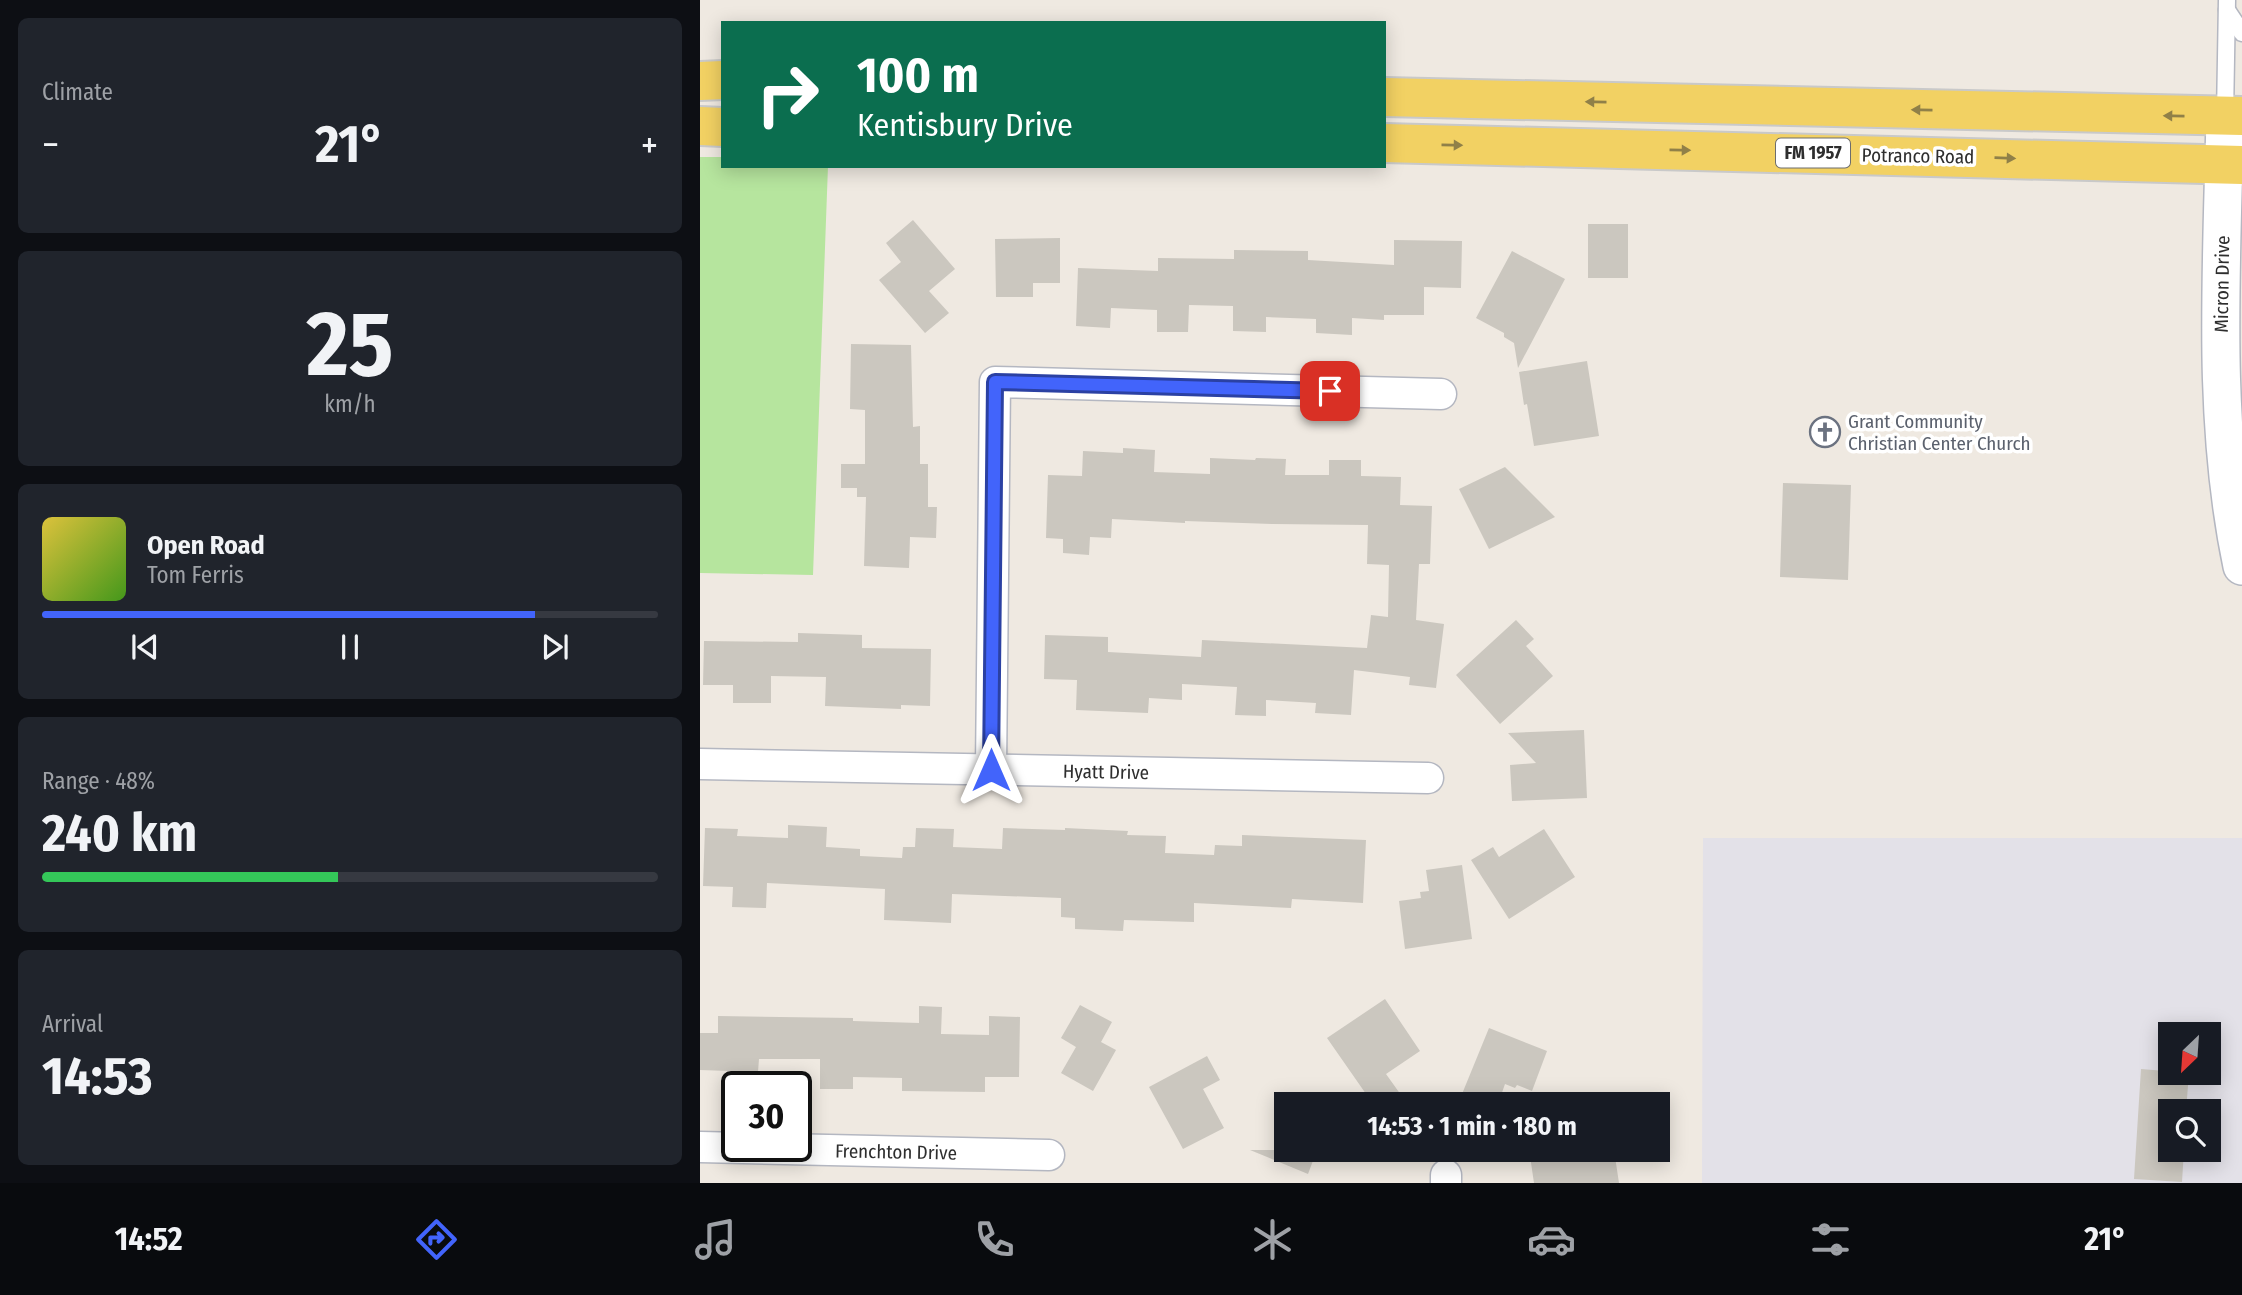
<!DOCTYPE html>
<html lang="en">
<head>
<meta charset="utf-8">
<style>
  :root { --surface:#171b24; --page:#20242c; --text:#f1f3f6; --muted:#9ea1a6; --line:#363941; --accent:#4264fb }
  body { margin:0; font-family:"Fira Sans Condensed",sans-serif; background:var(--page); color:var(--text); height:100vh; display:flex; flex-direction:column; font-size:26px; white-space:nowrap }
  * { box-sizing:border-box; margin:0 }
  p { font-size:23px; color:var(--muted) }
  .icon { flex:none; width:38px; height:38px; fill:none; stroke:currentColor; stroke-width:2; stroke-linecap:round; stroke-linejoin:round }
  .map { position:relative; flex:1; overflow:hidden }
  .panel { display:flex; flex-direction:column; gap:18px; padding:18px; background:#0d0f14; width:700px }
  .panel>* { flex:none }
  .guide { position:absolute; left:21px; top:21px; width:665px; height:147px; border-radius:0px; box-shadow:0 4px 18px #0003; background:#0b6e4f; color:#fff; overflow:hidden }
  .needle { width:46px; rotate:205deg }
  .controls { position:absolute; left:1458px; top:1022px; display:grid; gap:14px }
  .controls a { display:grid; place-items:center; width:63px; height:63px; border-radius:0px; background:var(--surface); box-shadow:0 4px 18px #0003; font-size:35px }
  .speed { position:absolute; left:21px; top:1071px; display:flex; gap:14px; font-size:35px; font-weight:700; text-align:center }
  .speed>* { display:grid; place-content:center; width:91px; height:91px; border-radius:50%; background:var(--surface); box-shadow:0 4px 18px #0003; line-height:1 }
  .speed .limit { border:4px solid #111; border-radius:10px; background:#fff; color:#111 }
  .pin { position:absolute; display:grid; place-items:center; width:60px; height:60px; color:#fff; margin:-30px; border-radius:14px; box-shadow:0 4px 10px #0006 }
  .me { position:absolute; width:77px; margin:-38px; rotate:0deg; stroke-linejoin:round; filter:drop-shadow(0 0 5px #0008) }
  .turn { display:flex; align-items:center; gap:24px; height:147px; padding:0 21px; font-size:32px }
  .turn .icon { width:91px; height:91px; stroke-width:2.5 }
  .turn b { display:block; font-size:49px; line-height:60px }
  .big { font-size:52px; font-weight:700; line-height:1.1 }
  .panel .tile { flex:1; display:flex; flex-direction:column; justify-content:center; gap:10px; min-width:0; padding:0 24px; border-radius:10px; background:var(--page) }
  .panel .dial { align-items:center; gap:0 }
  .dial b { font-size:91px; line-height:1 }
  .song { display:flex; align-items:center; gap:21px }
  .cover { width:84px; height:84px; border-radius:10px; background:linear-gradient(135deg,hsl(50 70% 55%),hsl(100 70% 35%)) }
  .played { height:7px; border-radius:4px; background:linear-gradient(90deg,var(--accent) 80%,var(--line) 80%) }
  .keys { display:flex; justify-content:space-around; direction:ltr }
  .heat { display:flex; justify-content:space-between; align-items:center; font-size:38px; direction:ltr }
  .charge { height:10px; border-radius:5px; background:linear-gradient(90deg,#34c759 48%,var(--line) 0) }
  .trip { position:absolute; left:574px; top:1092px; width:396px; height:70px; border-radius:0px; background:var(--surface); box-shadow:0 4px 18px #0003; font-weight:700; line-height:70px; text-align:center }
  .tabs { display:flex; height:112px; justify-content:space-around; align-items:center; background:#090b0e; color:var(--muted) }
  .tabs .icon { width:49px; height:49px }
  .tabs .active { color:var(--accent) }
  .tabs b { font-size:32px; color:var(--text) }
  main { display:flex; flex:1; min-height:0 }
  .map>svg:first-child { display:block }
  .industrial { fill:#e3e1e8; fill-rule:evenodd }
  .green { fill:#b6e59e }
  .building { fill:#cbc7bf }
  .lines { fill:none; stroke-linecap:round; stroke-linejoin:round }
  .service-casing { stroke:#b4b7c1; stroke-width:19 }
  .minor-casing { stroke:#b4b7c1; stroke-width:33 }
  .tertiary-casing { stroke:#b4b7c1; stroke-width:40 }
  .primary-casing { stroke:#c9c9c9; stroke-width:42 }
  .service { stroke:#fff; stroke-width:16 }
  .minor { stroke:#fff; stroke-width:30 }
  .tertiary { stroke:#fff; stroke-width:37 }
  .primary { stroke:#f2d163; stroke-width:38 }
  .oneway { fill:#908048 }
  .route-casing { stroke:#2b41a3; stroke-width:18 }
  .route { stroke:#4264fb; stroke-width:12 }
  .labels { text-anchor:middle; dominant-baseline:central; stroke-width:7; stroke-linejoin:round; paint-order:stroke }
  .shield { fill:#fff; stroke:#6d6d6d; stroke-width:2 }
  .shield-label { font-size:18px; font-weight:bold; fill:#2e2e2e }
  .street-label { font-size:19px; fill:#2e2e2e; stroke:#fff }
  .worship-label { font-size:19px; fill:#5b616d; stroke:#fff; text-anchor:start }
</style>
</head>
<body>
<main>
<section class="panel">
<div class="tile"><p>Climate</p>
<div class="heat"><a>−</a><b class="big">21°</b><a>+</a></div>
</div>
<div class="tile dial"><b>25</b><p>km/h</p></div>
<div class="tile">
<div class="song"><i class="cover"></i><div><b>Open Road</b><p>Tom Ferris</p></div></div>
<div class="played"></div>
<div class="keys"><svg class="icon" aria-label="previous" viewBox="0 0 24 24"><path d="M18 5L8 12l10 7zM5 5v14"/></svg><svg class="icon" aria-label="pause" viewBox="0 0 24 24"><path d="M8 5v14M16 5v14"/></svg><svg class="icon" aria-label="next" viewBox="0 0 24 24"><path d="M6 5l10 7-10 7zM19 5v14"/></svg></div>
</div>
<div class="tile"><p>Range · 48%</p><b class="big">240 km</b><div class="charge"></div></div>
<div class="tile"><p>Arrival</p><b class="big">14:53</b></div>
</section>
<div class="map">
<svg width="1542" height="1183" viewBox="0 0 1542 1183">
  <rect width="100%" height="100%" fill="#efe9e1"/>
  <path class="industrial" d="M1003 838H1542V1183H1002ZM1470 1034H1508V1073H1470ZM1470 1111H1508V1150H1470Z"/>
  <path class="green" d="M0 157H23V166H128L113 575 0 573Z"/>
  <g class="building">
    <path d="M213 220 255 269 229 291 249 313 225 333 179 280 201 262 186 243Z"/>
    <rect x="888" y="224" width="40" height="54"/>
    <path d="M360 238V283H333V297H296L295 239Z"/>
    <path d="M694 240 762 241 761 288 724 287V315H684V320L652 318V335L616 333V319L566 317V332L533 331V306L489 305 488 332H457V310L411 308 410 328 376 326 378 268 458 271V258L534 259V250L608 251V260L694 265Z"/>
    <path d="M812 251 865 279 818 368 814 343 804 337V333L776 318Z"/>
    <path d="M151 344 211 345 213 427 220 426V464H228V507H237L236 538 210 537 209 568 164 566 166 497H157V488H141V464H165V410L150 409Z"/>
    <path d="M887 361 899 436 834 446 827 404 824 405 819 372Z"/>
    <path d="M423 448 455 450 454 472 510 474V458L555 460 556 458 586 459 585 475H629V460H661V476L701 477 700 505 732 506 730 564H719L716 620 744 624 736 688 709 685 710 677 654 670 651 715 615 713 616 703 566 700V716L535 715 537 687 482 684V700L449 698 448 713 376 710 377 680 344 679 345 635 408 637V652L501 657 502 640 667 648 671 615 688 617 689 565 667 564 668 525 573 524 485 521V523L412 519 411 538 390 537 389 555 363 553V539L346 538 348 475 382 476 383 451 423 453Z"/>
    <path d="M805 467 855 517 789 549 759 489Z"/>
    <path d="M1083 483 1151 485 1148 580 1080 577Z"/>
    <path d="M816 620 834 639 826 646 853 676 800 724 756 675Z"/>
    <path d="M98 633 162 635V648L231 649 230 706 201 705V709L125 706 126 677 71 676V703H33V685H3L4 641 98 642Z"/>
    <path d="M884 730 887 798 812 801 810 765 836 763 808 733Z"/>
    <path d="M88 825 127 827 126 847 160 849V856L202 858 203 847H215L216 828 254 829 253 847 302 849 303 828 365 830V828L428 831 427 835 466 836 465 853 514 855 515 845 542 846V835L666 840 663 903 592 899 591 908 494 903V922L424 920 423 931 375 929V918L361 917V898L252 894 251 923 184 920 185 889 67 883 66 908 32 907 33 887 3 886 5 828 38 829 37 836 88 838Z"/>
    <path d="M844 829 875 877 809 919 771 860 793 847 799 857Z"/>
    <path d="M762 865 772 939 705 949 699 901 721 898 720 892 729 891 726 870Z"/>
    <path d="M685 999 720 1051 686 1074 701 1095 687 1104H673L627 1038Z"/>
    <path d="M380 1005 412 1022 401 1042 416 1050 393 1091 361 1073 376 1047 361 1038Z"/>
    <path d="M219 1006 242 1007 241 1034 289 1035V1016L320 1017 319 1077H285V1092L202 1091V1078L153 1077V1089H120V1059H59L58 1072 0 1070V1033H18V1016L153 1018V1021L219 1023Z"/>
    <path d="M789 1028 847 1051 832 1091 817 1085 815 1088 805 1084 798 1104H787L762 1094Z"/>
    <path d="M507 1056 520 1080 503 1089 524 1128 483 1149 449 1087Z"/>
    <path d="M1441 1069 1489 1073 1486 1111H1470V1150H1484L1482 1182 1434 1179Z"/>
    <path d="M550 1150H617L608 1174Z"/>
    <path d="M834 1150H914L919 1183H834L830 1156 835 1155Z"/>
  </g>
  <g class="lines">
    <g class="service-casing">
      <g id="service">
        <path d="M1527 10 1542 33"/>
        <path d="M1525 116 1527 0"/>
      </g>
    </g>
    <g class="minor-casing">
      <g id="minor">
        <path d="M0 764 728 778"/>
        <path d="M291 770 295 382 741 394"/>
        <path d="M0 1147 349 1155"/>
        <path d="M746 1183V1175"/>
      </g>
    </g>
    <g class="tertiary-casing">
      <path id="tertiary" d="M1525 116C1522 266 1511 419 1542 566"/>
    </g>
    <g class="primary-casing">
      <g id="primary">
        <path d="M0 81 23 80"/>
        <path d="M684 97 1542 116"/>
        <path d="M0 126 23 127"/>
        <path d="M684 143 1542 165"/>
      </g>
    </g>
    <use href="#service" class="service"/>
    <use href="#minor" class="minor"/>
    <use href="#tertiary" class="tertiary"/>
    <use href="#primary" class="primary"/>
  </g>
  <defs><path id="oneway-solid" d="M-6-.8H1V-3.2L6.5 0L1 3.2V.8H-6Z" transform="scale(1.75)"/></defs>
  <g class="oneway">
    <use href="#oneway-solid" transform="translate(896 102) rotate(-179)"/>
    <use href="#oneway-solid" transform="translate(1222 110) rotate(-179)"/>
    <use href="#oneway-solid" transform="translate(1474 116) rotate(-179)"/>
    <use href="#oneway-solid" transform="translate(752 145) rotate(1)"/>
    <use href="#oneway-solid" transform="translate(980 150) rotate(1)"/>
    <use href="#oneway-solid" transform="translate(1305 158) rotate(2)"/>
  </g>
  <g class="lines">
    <g class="route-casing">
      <path id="route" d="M291 770 295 382 630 391"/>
    </g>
    <use href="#route" class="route"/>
  </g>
  <defs>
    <g id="church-ring" transform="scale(1.575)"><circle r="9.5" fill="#fff" stroke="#6b7280" stroke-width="1.5"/><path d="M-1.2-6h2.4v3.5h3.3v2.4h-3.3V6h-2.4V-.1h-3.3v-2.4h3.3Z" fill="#6b7280"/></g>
  </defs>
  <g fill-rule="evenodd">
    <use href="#church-ring" x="1125" y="432"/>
  </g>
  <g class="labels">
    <rect class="shield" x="1076" y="138.5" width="74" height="29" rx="5"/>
    <g class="shield-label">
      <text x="1113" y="153">FM 1957</text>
    </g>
    <g class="street-label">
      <text transform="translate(1218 156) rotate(1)">Potranco Road</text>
      <text transform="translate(1522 284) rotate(-89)">Micron Drive</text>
      <text transform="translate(406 772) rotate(1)">Hyatt Drive</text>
      <text transform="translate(196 1152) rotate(1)">Frenchton Drive</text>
    </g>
    <g class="worship-label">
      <text x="1148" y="421">Grant Community<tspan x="1148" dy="22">Christian Center Church</tspan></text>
    </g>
  </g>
</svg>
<div class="controls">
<a><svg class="needle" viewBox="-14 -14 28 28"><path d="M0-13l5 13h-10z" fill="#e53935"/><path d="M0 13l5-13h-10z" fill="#9ea1a6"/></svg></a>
<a><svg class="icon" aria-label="search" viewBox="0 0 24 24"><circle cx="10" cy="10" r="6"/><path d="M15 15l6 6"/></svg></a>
</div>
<div class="speed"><div class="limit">30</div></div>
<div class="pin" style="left:630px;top:391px;background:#d93025"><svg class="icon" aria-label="arrive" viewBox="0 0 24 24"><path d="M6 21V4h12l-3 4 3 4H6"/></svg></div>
<svg class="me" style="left:291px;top:770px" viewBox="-20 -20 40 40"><path d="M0-17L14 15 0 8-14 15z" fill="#4264fb" stroke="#fff" stroke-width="4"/></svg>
<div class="trip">14:53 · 1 min · 180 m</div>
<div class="guide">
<div class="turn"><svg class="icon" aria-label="right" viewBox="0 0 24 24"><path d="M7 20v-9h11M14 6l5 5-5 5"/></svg><div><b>100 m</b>Kentisbury Drive</div></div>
</div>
</div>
</main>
<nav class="tabs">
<b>14:52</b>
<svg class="icon active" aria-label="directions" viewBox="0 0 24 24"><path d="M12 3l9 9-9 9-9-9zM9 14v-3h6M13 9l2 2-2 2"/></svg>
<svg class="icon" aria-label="music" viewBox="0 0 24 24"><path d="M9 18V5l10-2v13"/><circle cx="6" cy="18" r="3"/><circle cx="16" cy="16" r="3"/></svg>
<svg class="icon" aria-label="phone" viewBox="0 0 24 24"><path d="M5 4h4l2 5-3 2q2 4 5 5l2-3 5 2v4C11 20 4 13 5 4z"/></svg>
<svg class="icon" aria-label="climate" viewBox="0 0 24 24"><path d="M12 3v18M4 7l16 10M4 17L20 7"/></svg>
<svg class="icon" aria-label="car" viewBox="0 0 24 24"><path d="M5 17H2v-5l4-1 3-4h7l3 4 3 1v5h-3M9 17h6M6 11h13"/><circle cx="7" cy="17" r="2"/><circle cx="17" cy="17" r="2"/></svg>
<svg class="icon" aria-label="filters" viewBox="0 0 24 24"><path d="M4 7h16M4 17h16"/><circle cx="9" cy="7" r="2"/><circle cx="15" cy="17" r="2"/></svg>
<b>21°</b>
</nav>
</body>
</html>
